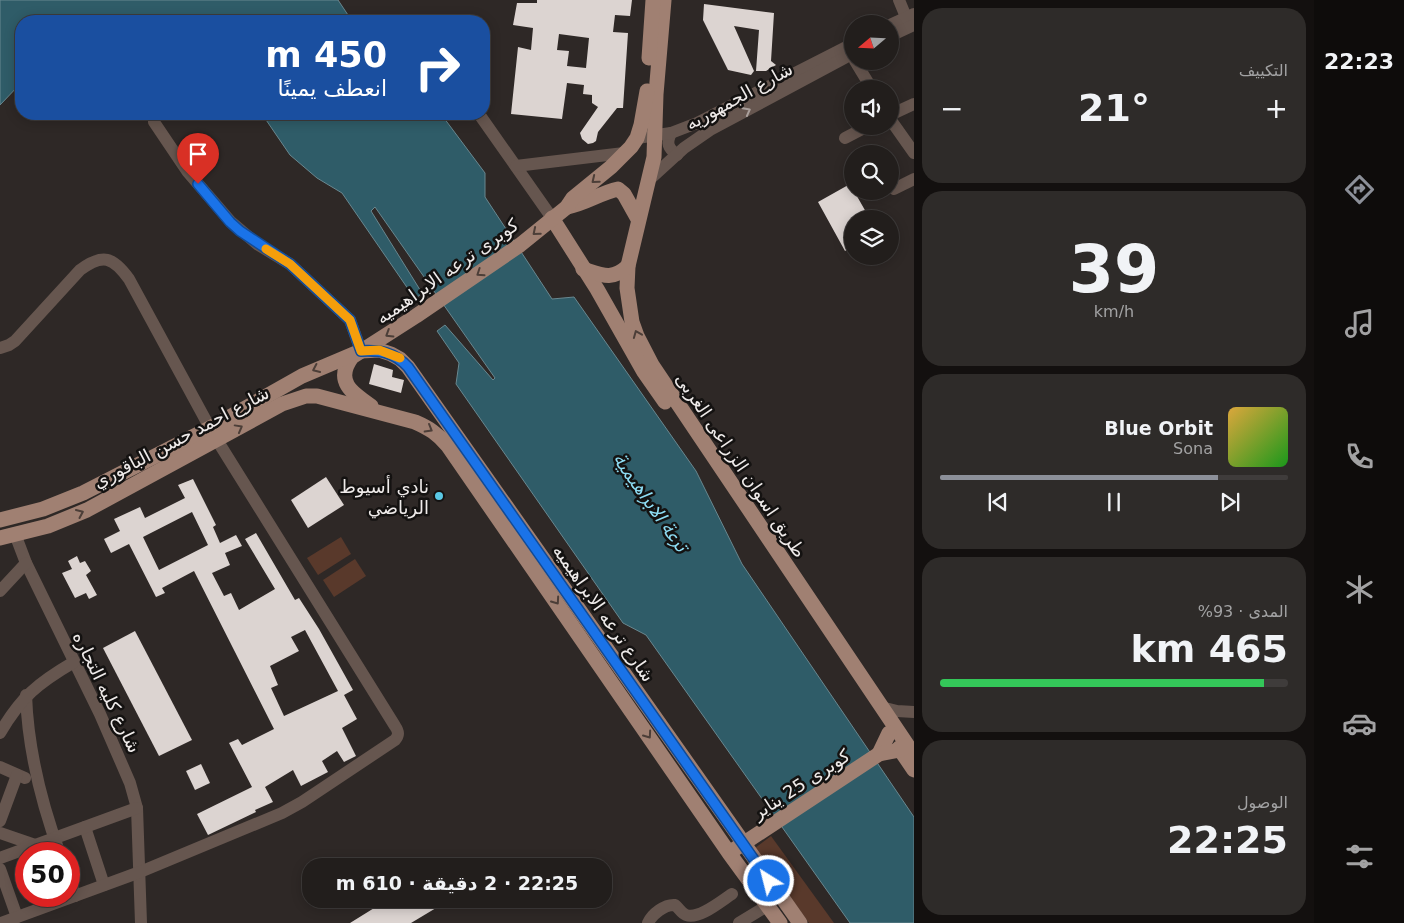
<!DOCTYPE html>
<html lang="ar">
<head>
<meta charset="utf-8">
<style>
  :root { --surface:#221e1c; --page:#2e2b29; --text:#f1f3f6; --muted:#a2a2a3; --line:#3f3c3b; --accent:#8c9099 }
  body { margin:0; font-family:"DejaVu Sans","Noto Sans Arabic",sans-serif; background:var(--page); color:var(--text); direction:rtl; height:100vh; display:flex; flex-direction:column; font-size:19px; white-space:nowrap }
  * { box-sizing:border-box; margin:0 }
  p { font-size:16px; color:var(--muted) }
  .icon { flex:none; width:28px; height:28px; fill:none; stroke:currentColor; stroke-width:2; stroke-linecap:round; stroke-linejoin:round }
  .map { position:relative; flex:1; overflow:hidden; direction:ltr }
  .side { display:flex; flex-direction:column; gap:8px; padding:8px; background:#13100f; width:400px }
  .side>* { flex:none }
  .hud { position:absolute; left:15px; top:15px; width:475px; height:105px; border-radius:20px; box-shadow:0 2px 12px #0003,0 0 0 1px var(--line); direction:rtl; background:#1a4fa0; color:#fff; overflow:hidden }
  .needle { width:32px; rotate:251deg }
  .buttons { position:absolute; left:844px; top:15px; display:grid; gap:10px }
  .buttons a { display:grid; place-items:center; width:55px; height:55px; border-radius:50%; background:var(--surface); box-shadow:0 2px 12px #0003,0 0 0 1px var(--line); font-size:25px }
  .speed { position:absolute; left:15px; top:842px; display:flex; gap:10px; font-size:25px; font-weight:700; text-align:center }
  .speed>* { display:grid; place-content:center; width:65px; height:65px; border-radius:50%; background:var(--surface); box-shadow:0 2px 12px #0003,0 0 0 1px var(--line); line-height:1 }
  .speed .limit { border:8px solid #d22; background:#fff; color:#111 }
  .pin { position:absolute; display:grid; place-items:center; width:42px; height:42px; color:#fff; margin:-51px -21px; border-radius:50% 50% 50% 0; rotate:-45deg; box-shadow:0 0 5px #0007 }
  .pin .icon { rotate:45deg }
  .me { position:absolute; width:55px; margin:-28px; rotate:324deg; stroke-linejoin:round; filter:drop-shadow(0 0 4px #0008) }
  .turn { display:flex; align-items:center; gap:18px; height:105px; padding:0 20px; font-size:22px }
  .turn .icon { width:65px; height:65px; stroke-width:2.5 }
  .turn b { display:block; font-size:35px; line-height:42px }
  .big { font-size:38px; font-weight:700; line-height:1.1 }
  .side .card { flex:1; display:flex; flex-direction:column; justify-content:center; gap:8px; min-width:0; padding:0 18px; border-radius:20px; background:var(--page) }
  .side .dial { align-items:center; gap:0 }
  .dial b { font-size:65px; line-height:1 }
  .song { display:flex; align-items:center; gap:15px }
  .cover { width:60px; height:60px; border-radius:8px; background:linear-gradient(135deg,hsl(40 70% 55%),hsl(120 70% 35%)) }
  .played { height:5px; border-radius:2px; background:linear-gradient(90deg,var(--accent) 80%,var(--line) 80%) }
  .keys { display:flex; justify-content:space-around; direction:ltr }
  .heat { display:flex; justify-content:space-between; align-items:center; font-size:28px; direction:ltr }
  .charge { height:8px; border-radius:4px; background:linear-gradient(90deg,#34c759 93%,var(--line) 0) }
  .trip { position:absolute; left:302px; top:858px; width:310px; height:50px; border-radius:20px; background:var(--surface); box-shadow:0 2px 12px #0003,0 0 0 1px var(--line); font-weight:700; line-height:50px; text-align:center; direction:rtl }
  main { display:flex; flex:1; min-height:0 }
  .tabs { display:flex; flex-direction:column; width:90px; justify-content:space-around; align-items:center; background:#0e0c0b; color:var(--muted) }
  .tabs .icon { width:35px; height:35px }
  .tabs .selected { color:var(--accent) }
  .tabs b { font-size:22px; color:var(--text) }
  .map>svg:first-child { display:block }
  .green { fill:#59392b }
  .water { fill:#2f5c68; stroke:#69878f }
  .building { fill:#dcd4d1; fill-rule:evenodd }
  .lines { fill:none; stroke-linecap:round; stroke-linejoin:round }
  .minor { stroke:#66564f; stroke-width:12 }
  .major { stroke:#a08072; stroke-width:15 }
  .oneway { stroke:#aaa09c }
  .oneway2 { stroke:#4c3e38 }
  .route-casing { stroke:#114b97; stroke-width:12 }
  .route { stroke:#1a73e8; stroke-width:9 }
  .slow { stroke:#f59e0b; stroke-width:9 }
  .poi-dot { fill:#5ac8e5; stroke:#141211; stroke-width:2 }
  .labels { text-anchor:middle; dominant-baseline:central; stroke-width:5; stroke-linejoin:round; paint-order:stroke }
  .street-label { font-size:18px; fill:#efebea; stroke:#141211 }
  .poi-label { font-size:18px; fill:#efebea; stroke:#141211; text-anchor:end }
  .water-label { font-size:19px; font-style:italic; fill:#8eddf4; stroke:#141211 }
</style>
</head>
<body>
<main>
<nav class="tabs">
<b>22:23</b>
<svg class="icon selected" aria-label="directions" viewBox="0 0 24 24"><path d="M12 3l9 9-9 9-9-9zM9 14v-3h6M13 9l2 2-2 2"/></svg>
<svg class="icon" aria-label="music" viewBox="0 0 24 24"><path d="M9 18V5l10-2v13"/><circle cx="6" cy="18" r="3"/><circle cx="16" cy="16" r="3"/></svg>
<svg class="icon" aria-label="phone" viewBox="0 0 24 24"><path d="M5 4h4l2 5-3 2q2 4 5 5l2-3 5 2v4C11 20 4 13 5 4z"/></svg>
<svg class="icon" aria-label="climate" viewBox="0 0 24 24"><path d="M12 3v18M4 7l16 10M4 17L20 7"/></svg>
<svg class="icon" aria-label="car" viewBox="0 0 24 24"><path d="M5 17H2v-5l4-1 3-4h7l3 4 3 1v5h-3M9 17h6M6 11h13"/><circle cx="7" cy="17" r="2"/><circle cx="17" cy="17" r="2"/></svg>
<svg class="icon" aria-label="filters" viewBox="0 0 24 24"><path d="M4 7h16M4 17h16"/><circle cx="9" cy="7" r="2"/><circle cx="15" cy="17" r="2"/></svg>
</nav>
<section class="side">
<div class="card"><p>التكييف</p>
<div class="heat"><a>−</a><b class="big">21°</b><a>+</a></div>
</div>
<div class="card dial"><b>39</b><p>km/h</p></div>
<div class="card">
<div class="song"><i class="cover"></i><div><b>Blue Orbit</b><p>Sona</p></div></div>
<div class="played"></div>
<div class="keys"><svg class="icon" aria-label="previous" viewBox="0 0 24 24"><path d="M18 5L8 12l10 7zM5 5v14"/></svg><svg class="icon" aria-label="pause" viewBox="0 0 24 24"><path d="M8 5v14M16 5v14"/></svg><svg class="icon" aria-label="next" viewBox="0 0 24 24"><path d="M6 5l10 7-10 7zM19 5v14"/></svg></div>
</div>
<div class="card"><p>المدى · 93%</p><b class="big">465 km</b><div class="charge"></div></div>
<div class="card"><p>الوصول</p><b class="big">22:25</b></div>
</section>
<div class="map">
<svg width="914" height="923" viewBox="0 0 914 923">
  <rect width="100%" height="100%" fill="#2e2826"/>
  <g class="green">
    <path d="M341 537 351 554 318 575 307 558Z"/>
    <path d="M355 559 366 576 334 597 323 580Z"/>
    <path d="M771 836 834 923H809L755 848Z"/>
  </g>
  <g class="water">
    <path d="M0 0H338L352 21H21V83L0 105Z"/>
    <path d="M262 114H441L485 173V197L552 299 574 297 696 471 742 564 914 817V923H850L646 635 623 623 456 384 459 363 437 331 445 325 493 380 495 378 375 207 371 211 422 293 415 299 342 193 317 178 290 155Z"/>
  </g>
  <g class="building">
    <path d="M537 0H632L630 16 615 15 613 32 628 33 623 108H617L598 132 596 141 593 143 588 144 582 139 580 133 598 107 592 103V95L583 94 584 85 567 83 562 119 511 114 518 47 531 50 533 28 513 25 517 3H537ZM559 34 589 38 586 68 567 66 569 51 557 50Z"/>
    <path d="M704 4 774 13 771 61 776 65 766 71H756L759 30 734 26 754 71 751 75 728 70 703 20Z"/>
    <path d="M850 184 852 191H854L870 219H852V247L845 251 818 202Z"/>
    <path d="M374 364 393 370 392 377 404 380 401 393 369 384Z"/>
    <path d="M326 477 344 505 308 528 291 500Z"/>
    <path d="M193 479 216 525 213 527 220 543 236 535 242 546 225 553 230 565 212 573 224 596 231 593 239 610 275 589 245 539 256 533 295 600 299 598 319 629 353 690 344 695 357 719 342 728 356 756 344 762 337 751 322 761 328 772 301 786 293 770 265 787 273 802 255 810 256 812 208 835 197 814 252 787 229 743 238 739 242 745 274 729 194 571 162 588 165 593 156 597 129 544 111 553 104 539 120 531 114 519 140 507 145 518 185 498 178 485ZM192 512 208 545 159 570 143 537ZM305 630 338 691 284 716 271 688 278 685 270 666 299 651 291 637Z"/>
    <path d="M77 556 80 563 85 561 91 571 86 575 97 595 89 599 86 593 75 598 62 573 72 569 68 561Z"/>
    <path d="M135 631 192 740 159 756 103 648Z"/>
    <path d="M201 764 210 783 195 790 186 771Z"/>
    <path d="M375 899H451L411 923H350L379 905Z"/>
  </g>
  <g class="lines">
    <g class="minor">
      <path d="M899 0 906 17"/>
      <path d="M415 20V21"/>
      <path d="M890 25 914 14"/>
      <path d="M890 36 914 25"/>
      <path d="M855 61 872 89"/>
      <path d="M479 114 552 218"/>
      <path d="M890 115 914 104"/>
      <path d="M890 119 914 153"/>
      <path d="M154 122 187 171 230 221 257 244 290 264 350 320 361 351"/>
      <path d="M671 133C666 143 668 148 677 155"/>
      <path d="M637 138 671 133 697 123 852 44"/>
      <path d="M845 138 868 126"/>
      <path d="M516 166 624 153"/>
      <path d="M650 179 684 148 710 130 852 54"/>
      <path d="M894 189 914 179"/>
      <path d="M0 348 9 345 15 341 80 270C103 253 113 257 129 279L210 428"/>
      <path d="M15 534 26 563 100 714 130 783 137 808 141 923"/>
      <path d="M0 591 26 563"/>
      <path d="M26 695C28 751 41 802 60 854"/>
      <path d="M881 707 897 711 914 712"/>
      <path d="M0 733C21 697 38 683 74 662"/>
      <path d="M0 767 25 778"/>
      <path d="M0 821 17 775"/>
      <path d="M85 827 104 885"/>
      <path d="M0 833 35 845"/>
      <path d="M0 858 137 808"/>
      <path d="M0 869 17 917"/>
      <path d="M69 878 75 896"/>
      <path d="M1 923 140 872 282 813 302 802 395 740C399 735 399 732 395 726L217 440"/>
      <path d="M648 923C652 914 665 904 675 905 679 908 681 913 686 915 699 920 721 901 732 894"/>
      <path d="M739 923 767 906"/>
    </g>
    <g class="major">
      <path d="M664 0 656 94 654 157 628 266 627 288 632 322 637 336 652 365 914 755"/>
      <path d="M649 58 653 0"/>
      <path d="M567 207C585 204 600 193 618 189L624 194 638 219"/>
      <path d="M552 218 597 289 644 372 665 402"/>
      <path d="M583 269C602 275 612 281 628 266"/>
      <path d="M371 406C352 393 334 381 352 357L416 316 520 245 567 207 573 198 611 167 631 147 637 138 641 125 647 91"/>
      <path d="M0 520 43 509 83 493 210 428 302 376 361 351 379 350 391 354 400 359 408 367 800 923"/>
      <path d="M0 538 48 526 87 510 282 404 306 396H317L415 422C429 428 438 434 448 446L729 853 780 923"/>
      <path d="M899 748 914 770"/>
      <path d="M879 754 889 733"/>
      <path d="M735 849 879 754 900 750 907 746"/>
    </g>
  </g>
  <defs><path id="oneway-chevron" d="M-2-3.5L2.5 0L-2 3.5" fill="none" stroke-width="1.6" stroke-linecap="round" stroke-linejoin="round" transform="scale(1.25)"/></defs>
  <use class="oneway" href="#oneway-chevron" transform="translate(747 111) rotate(-28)"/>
  <g class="oneway2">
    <use href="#oneway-chevron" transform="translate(595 180) rotate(141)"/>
    <use href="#oneway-chevron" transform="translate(536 232) rotate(140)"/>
    <use href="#oneway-chevron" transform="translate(480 273) rotate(146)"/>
    <use href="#oneway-chevron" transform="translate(389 334) rotate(148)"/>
    <use href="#oneway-chevron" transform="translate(637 334) rotate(-112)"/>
    <use href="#oneway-chevron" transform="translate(316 369) rotate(155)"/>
    <use href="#oneway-chevron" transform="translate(239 428) rotate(-29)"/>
    <use href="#oneway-chevron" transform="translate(429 429) rotate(30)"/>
    <use href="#oneway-chevron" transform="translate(80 513) rotate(-24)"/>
    <use href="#oneway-chevron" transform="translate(556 601) rotate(55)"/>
    <use href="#oneway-chevron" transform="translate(648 735) rotate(55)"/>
  </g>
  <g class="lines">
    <g class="route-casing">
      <path id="route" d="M198 184 230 222 240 231 290 264 350 320 361 351C380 350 394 352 408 367L769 881"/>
    </g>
    <use href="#route" class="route"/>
    <path class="slow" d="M266 249 290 264 350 320 361 351 379 350 400 358"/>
  </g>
  <circle class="poi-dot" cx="439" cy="496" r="5"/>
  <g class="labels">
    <g class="street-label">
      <text transform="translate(739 96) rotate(-29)">شارع الجمهوريه</text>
      <text transform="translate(447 271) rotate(-35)">كوبرى ترعه الابراهيميه</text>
      <text transform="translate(181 437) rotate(-28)">شارع احمد حسن الباقوري</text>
      <text transform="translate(741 465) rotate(56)">طريق اسوان الزراعى الغربى</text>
      <text transform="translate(604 613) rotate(55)">شارع ترعه الابراهيميه</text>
      <text transform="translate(107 692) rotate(64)">شارع كليه التجاره</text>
      <text transform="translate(801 784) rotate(-33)">كوبرى 25 يناير</text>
    </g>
    <g class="poi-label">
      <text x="429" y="486">نادي أسيوط<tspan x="429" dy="21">الرياضي</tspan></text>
    </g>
    <g class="water-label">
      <text transform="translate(651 502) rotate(55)">ترعة الابراهيمية</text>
    </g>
  </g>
</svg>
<div class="buttons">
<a><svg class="needle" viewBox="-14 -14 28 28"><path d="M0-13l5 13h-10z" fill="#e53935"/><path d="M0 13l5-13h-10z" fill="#a2a2a3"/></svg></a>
<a><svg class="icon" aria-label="sound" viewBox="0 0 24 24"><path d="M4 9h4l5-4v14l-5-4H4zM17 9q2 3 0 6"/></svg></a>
<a><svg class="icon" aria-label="search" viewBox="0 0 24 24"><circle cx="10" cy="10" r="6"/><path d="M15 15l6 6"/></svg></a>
<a><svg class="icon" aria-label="layers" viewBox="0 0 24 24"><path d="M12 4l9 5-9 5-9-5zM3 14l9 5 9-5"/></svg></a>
</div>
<div class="speed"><div class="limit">50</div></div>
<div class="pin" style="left:198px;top:184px;background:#d93025"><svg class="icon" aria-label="arrive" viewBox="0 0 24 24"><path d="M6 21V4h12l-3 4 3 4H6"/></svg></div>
<svg class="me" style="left:769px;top:881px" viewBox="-20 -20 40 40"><circle r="17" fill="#1a73e8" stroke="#fff" stroke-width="3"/><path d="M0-11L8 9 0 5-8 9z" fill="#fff"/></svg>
<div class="trip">22:25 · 2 دقيقة · 610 m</div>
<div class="hud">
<div class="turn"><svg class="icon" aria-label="right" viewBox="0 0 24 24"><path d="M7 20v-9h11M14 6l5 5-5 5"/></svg><div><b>450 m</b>انعطف يمينًا</div></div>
</div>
</div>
</main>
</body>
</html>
